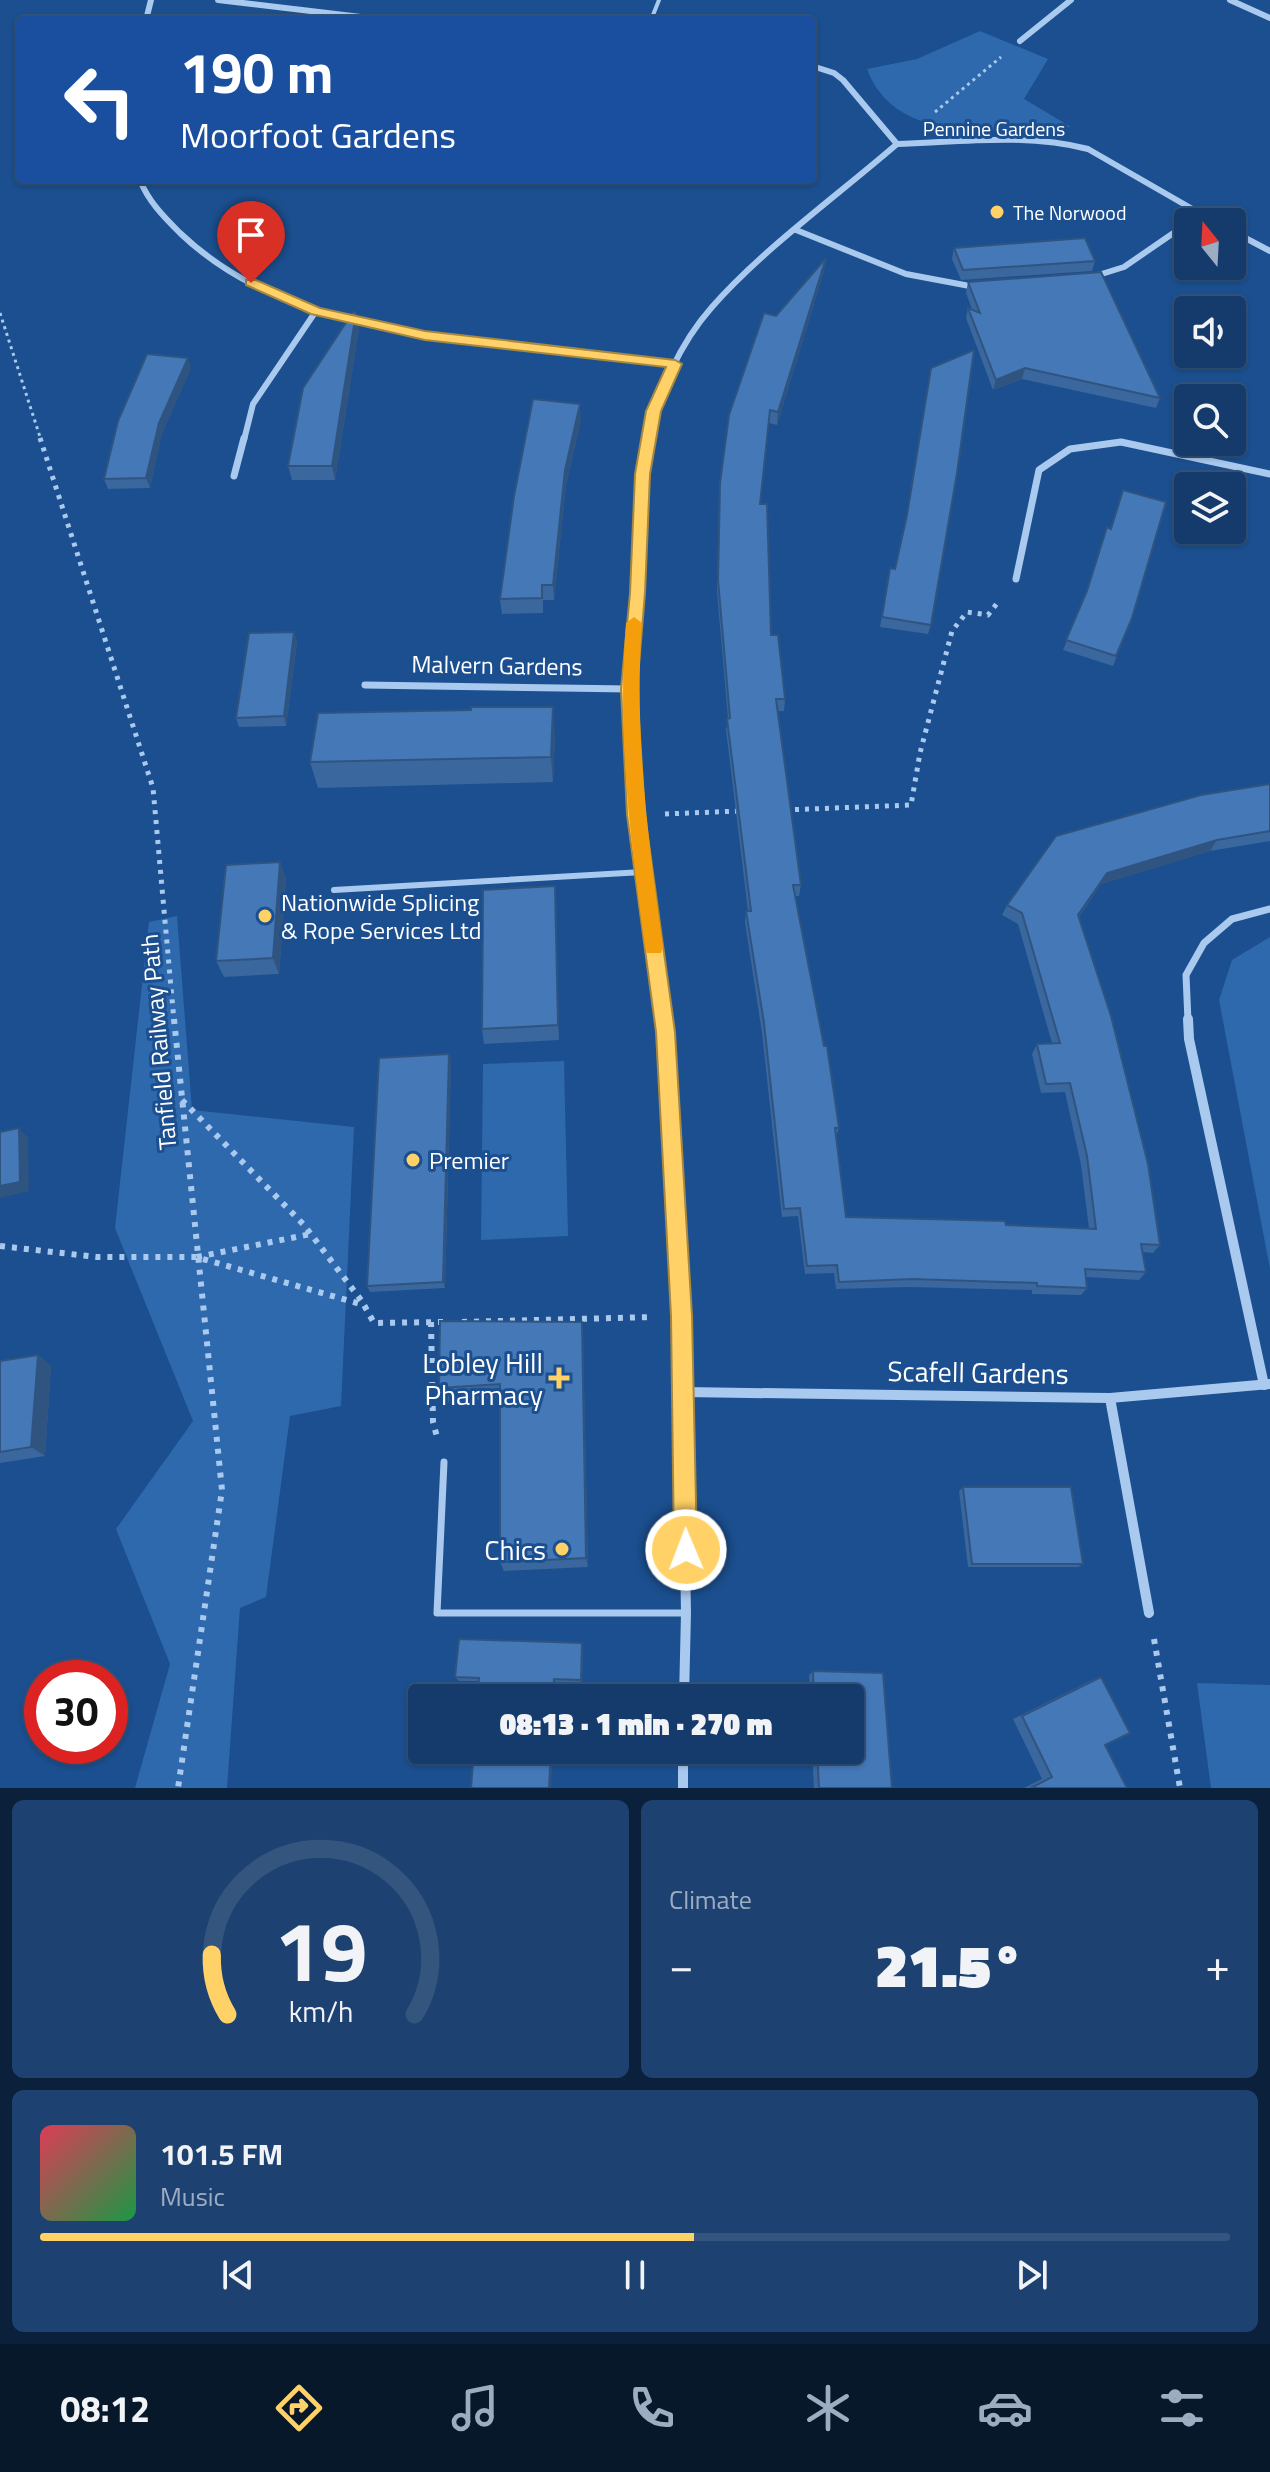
<!DOCTYPE html>
<html lang="en">
<head>
<meta charset="utf-8">
<style>
  :root { --surface:#143b6b; --page:#1d4271; --text:#f1f3f6; --muted:#9dadc1; --line:#33557e; --accent:#ffd166 }
  body { margin:0; font-family:"Titillium Web",sans-serif; background:var(--page); color:var(--text); height:100vh; display:flex; flex-direction:column; font-size:30px; white-space:nowrap }
  * { box-sizing:border-box; margin:0 }
  p { font-size:26px; color:var(--muted) }
  .icon { flex:none; width:44px; height:44px; fill:none; stroke:currentColor; stroke-width:2; stroke-linecap:round; stroke-linejoin:round }
  .map { position:relative; height:1788px; overflow:hidden }
  .sheet { display:flex; flex-direction:column; gap:12px; padding:12px; background:#0b203b; flex:1 }
  .sheet>* { flex:none }
  .top-card { position:absolute; left:16px; top:16px; width:800px; height:168px; border-radius:8px; box-shadow:0 2px 6px #0004,0 0 0 2px var(--line); background:#1a4fa0; color:#fff; overflow:hidden }
  .needle { width:52px; rotate:342deg }
  .fabs { position:absolute; left:1174px; top:208px; display:grid; gap:16px }
  .fabs a { display:grid; place-items:center; width:72px; height:72px; border-radius:8px; background:var(--surface); box-shadow:0 2px 6px #0004,0 0 0 2px var(--line); font-size:40px }
  .speed { position:absolute; left:24px; top:1660px; display:flex; gap:16px; font-size:40px; font-weight:700; text-align:center }
  .speed>* { display:grid; place-content:center; width:104px; height:104px; border-radius:50%; background:var(--surface); box-shadow:0 2px 6px #0004,0 0 0 2px var(--line); line-height:1 }
  .speed .limit { border:12px solid #d22; background:#fff; color:#111 }
  .pin { position:absolute; display:grid; place-items:center; width:68px; height:68px; color:#fff; margin:-82px -34px; border-radius:50% 50% 50% 0; rotate:-45deg; box-shadow:0 0 8px #0007 }
  .pin .icon { rotate:45deg }
  .me { position:absolute; width:88px; margin:-44px; rotate:359deg; stroke-linejoin:round; filter:drop-shadow(0 0 6px #0008) }
  .turn { display:flex; align-items:center; gap:28px; height:168px; padding:0 32px; font-size:36px }
  .turn .icon { width:104px; height:104px; stroke-width:2.5 }
  .turn b { display:block; font-size:56px; line-height:68px }
  .big { font-size:60px; font-weight:800; line-height:1.1 }
  .sheet .tile { flex:1; display:flex; flex-direction:column; justify-content:center; gap:12px; min-width:0; padding:0 28px; border-radius:12px; background:var(--page) }
  .sheet .dial { align-items:center; gap:0 }
  .dial svg { height:208px; overflow:visible; fill:none; stroke:var(--line); stroke-width:7; stroke-linecap:round; text-anchor:middle }
  .dial text { fill:var(--text); stroke:none }
  .song { display:flex; align-items:center; gap:24px }
  .cover { width:96px; height:96px; border-radius:12px; background:linear-gradient(135deg,hsl(350 70% 55%),hsl(140 70% 35%)) }
  .played { height:8px; border-radius:4px; background:linear-gradient(90deg,var(--accent) 55%,var(--line) 55%) }
  .keys { display:flex; justify-content:space-around; direction:ltr }
  .heat { display:flex; justify-content:space-between; align-items:center; font-size:44px; direction:ltr }
  .sheet .tiles { flex:1; display:grid; gap:12px; grid-template-columns:1fr 1fr }
  .tile:last-child { grid-column:span 2 }
  .trip { position:absolute; left:408px; top:1684px; width:456px; height:80px; border-radius:8px; background:var(--surface); box-shadow:0 2px 6px #0004,0 0 0 2px var(--line); font-weight:800; line-height:80px; text-align:center }
  .tab-bar { display:flex; height:128px; justify-content:space-around; align-items:center; background:#08182b; color:var(--muted) }
  .tab-bar .icon { width:56px; height:56px }
  .tab-bar .selected { color:var(--accent) }
  .tab-bar b { font-size:36px; color:var(--text) }
  .map>svg:first-child { display:block }
  .green { fill:#2e69ad }
  .lines { fill:none; stroke-linecap:round; stroke-linejoin:round }
  .path-far2 { stroke:#a9c9ee; stroke-width:3; stroke-dasharray:3 4; stroke-linecap:butt }
  .path-far1 { stroke:#a9c9ee; stroke-width:5; stroke-dasharray:4 6; stroke-linecap:butt }
  .path { stroke:#a9c9ee; stroke-width:6; stroke-dasharray:5 7; stroke-linecap:butt }
  .lane-far2 { stroke:#a9c9ee; stroke-width:4 }
  .lane-far1 { stroke:#a9c9ee; stroke-width:6 }
  .lane { stroke:#a9c9ee; stroke-width:7 }
  .street-far2 { stroke:#a9c9ee; stroke-width:6 }
  .street-far1 { stroke:#a9c9ee; stroke-width:7 }
  .street { stroke:#a9c9ee; stroke-width:10 }
  .wall { fill:#3a679d }
  .shaded-wall { fill:#305480 }
  .building { fill:#4478b7; stroke:#305480; stroke-width:2 }
  .route { fill:#ffd166; stroke:#a68842; stroke-width:2 }
  .slow { fill:#f59e0b }
  .poi-dot { fill:#ffd166; stroke:#1b4f8f; stroke-width:3 }
  .labels { text-anchor:middle; dominant-baseline:central; stroke-width:6; stroke-linejoin:round; paint-order:stroke }
  .far-street-label { font-size:20px; fill:#fff; stroke:#1b4f8f }
  .far-poi-label { font-size:20px; fill:#fff; stroke:#1b4f8f; text-anchor:start }
  .street-label { font-size:24px; fill:#fff; stroke:#1b4f8f }
  .poi-label { font-size:24px; fill:#fff; stroke:#1b4f8f; text-anchor:start }
  .near-poi-label { font-size:28px; fill:#fff; stroke:#1b4f8f; text-anchor:end }
  .near-street-label { font-size:28px; fill:#fff; stroke:#1b4f8f }
</style>
</head>
<body>
<div class="map">
<svg width="1270" height="1788" viewBox="0 0 1270 1788">
  <rect width="100%" height="100%" fill="#1b4f8f"/>
  <g class="green">
    <path d="M980 31 1048 59 1024 99 1071 127C1003 128 897 149 867 69L917 59Z"/>
    <path d="M177 916 192 1110 354 1127 341 1406 290 1416 266 1597 240 1608 227 1788H135L170 1664 116 1529 193 1421 115 1228 149 922Z"/>
    <path d="M1270 937V1269L1219 1000 1232 960Z"/>
    <path d="M564 1061 568 1236 481 1240 483 1064Z"/>
    <path d="M1197 1683 1270 1685V1788H1211Z"/>
  </g>
  <g class="lines">
    <g class="path-far2">
      <path d="M935 112 1001 57"/>
      <path d="M0 313 41 440"/>
    </g>
    <g class="path-far1">
      <path d="M40 438 153 788 174 1021"/>
      <path d="M785 810 911 805 920 753 952 631 967 612 988 615 998 602"/>
      <path d="M665 814 739 811"/>
    </g>
    <g class="path">
      <path d="M174 1019 222 1490 178 1788"/>
      <path d="M182 1100 304 1225 364 1304"/>
      <path d="M0 1246 97 1257H196L364 1305 374 1323 444 1322"/>
      <path d="M197 1257 311 1234"/>
      <path d="M431 1322 433 1422 437 1437"/>
      <path d="M462 1322 652 1317"/>
      <path d="M1154 1639 1180 1788"/>
    </g>
    <path class="lane-far2" d="M651 20 659 0"/>
    <path class="lane-far1" d="M334 890 643 872"/>
    <path class="lane" d="M444 1462 437 1613H686"/>
    <g class="street-far2">
      <path d="M218 0 386 20"/>
      <path d="M1230 0 1270 18"/>
      <path d="M146 20 151 0"/>
      <path d="M1020 41 1071 0"/>
      <path d="M812 66 834 73 843 80 897 144"/>
      <path d="M897 144C961 142 1025 133 1088 149L1215 222"/>
      <path d="M140 180C148 201 164 217 180 233 270 319 395 331 512 345 566 352 621 358 675 364"/>
      <path d="M796 230 906 274 975 287"/>
      <path d="M1232 231 1270 251"/>
      <path d="M1092 277 1124 267 1188 223"/>
      <path d="M244 440 253 404 316 311"/>
      <path d="M648 440C657 394 680 343 712 307 762 250 838 195 897 144"/>
    </g>
    <g class="street-far1">
      <path d="M649 438 642 474 629 689 636 815 664 1021"/>
      <path d="M234 476 244 438"/>
      <path d="M1016 579 1039 470 1070 449 1121 442 1270 474"/>
      <path d="M365 685 629 689"/>
      <path d="M1188 1021 1186 975 1204 943 1232 919 1270 909"/>
    </g>
    <g class="street">
      <path d="M664 1019 681 1316 686 1613 684 1698"/>
      <path d="M1188 1019 1189 1039 1264 1385"/>
      <path d="M684 1392 1110 1398 1270 1384"/>
      <path d="M1110 1398 1149 1613"/>
      <path d="M683 1750V1788"/>
    </g>
  </g>
  <g class="wall">
    <path d="M954 248 1095 261 1092 271 961 280 952 259Z"/>
    <path d="M826 258 824 271 777 425 769 423 760 504 771 635 785 699 784 711H778L801 885 799 896H795L839 1128 836 1137 846 1217 1089 1229 1081 1165 1065 1092 1041 1093 1032 1054 1037 1044 1052 1043 1018 924 1002 915 1007 905 1270 784V841L1210 851 1101 884 1079 917 1160 1245 1153 1253 1143 1252 1146 1272 1139 1280 1086 1277 1087 1288 1081 1295 1032 1294V1290L910 1287 836 1289 834 1273 805 1274 798 1216 782 1217 762 1033 745 922 746 911H748L726 730 728 719 717 592 719 495 776 316Z"/>
    <path d="M968 282 1160 398 1156 408 1022 379 993 390 966 318 968 308 972 309 966 293Z"/>
    <path d="M356 313 359 328 335 480H292L288 466Z"/>
    <path d="M191 368 162 433 150 488 108 489 104 479Z"/>
    <path d="M581 420 566 485 554 600H543V613L502 614 500 599Z"/>
    <path d="M890 568 931 625 928 634 880 627Z"/>
    <path d="M1085 596 1132 618 1113 666 1063 650Z"/>
    <path d="M294 632 297 642 286 726 239 727 236 718Z"/>
    <path d="M555 733 553 782 318 788 310 762Z"/>
    <path d="M280 862 286 879 279 974 224 977 216 961Z"/>
    <path d="M556 903 559 1040 484 1044 482 1029Z"/>
    <path d="M449 1054 451 1062 445 1288 370 1292 367 1286Z"/>
    <path d="M583 1338 588 1567 504 1571 500 1562V1398L445 1402 439 1388Z"/>
    <path d="M38 1355 51 1366 45 1456 0 1463V1361Z"/>
    <path d="M963 1487 1083 1564 1078 1567H968L959 1491Z"/>
    <path d="M583 1647 582 1684 556 1683 555 1698H478L479 1681H459L455 1677Z"/>
    <path d="M813 1671 883 1673 892 1788H814L812 1750H850V1698H810L809 1675Z"/>
    <path d="M1101 1677 1105 1745 1127 1788H1024L1042 1779 1013 1719 1090 1681Z"/>
  </g>
  <g class="shaded-wall">
    <path d="M826 258 824 271 777 425 778 412Z"/>
    <path d="M356 313 359 328 335 480 332 466Z"/>
    <path d="M188 358 191 368 162 433 150 488 146 478 159 423Z"/>
    <path d="M1025 368 1022 379 993 390 996 380Z"/>
    <path d="M580 404 581 420 566 485 554 600 553 585 565 470Z"/>
    <path d="M294 632 297 642 286 726 284 716Z"/>
    <path d="M553 707 555 733 553 782 551 757Z"/>
    <path d="M1217 840 1210 851 1101 884 1073 925 1078 915 1107 873Z"/>
    <path d="M280 862 286 879 279 974 273 958Z"/>
    <path d="M555 886 556 903 559 1040 558 1025Z"/>
    <path d="M449 1054 451 1062 445 1288 443 1282Z"/>
    <path d="M19 1128 28 1138 29 1191 0 1198V1186Z"/>
    <path d="M582 1322 583 1338 588 1567 586 1558Z"/>
    <path d="M38 1355 51 1366 45 1456 31 1447Z"/>
    <path d="M582 1643 583 1647 582 1684 581 1680Z"/>
    <path d="M554 1679 556 1683 555 1698H553Z"/>
    <path d="M551 1750H553L551 1788H549Z"/>
  </g>
  <g class="building">
    <path d="M1085 238 1095 261 963 270 954 248Z"/>
    <path d="M826 258 778 412 770 410 760 504H767L771 635H778L785 699H776L801 885H793L824 1046H827L839 1128H835L846 1217 1005 1221 1006 1225 1096 1229 1087 1156 1070 1083 1046 1084 1037 1044 1060 1043 1022 913 1007 905 1056 836 1201 795 1270 784V831L1217 840 1107 873 1078 915 1111 1016 1148 1164 1160 1245 1141 1244 1146 1272 1085 1269 1087 1288 1037 1286V1283L913 1279 839 1282 837 1265 807 1266 800 1208 784 1209 764 1023 746 911H751L727 719 730 718 718 580 720 483 729 415 764 313 776 316Z"/>
    <path d="M1101 272 1160 398 1025 368 996 380 968 308 980 313 968 282Z"/>
    <path d="M353 312 356 313 332 466H288L303 388Z"/>
    <path d="M974 350 957 473 931 625 882 617 890 568 895 569 907 515 931 368Z"/>
    <path d="M147 354 188 358 159 423 146 478 104 479 118 421Z"/>
    <path d="M533 399 580 404 565 470 553 585H542V598L500 599 514 496Z"/>
    <path d="M1123 490 1166 502 1132 618 1116 656 1066 640 1087 591 1107 527 1111 529Z"/>
    <path d="M294 632 284 716 236 718 249 633Z"/>
    <path d="M471 707H553L551 757 310 762 318 713 471 710Z"/>
    <path d="M280 862 273 958 216 961 226 865Z"/>
    <path d="M555 886 558 1025 482 1029 483 890Z"/>
    <path d="M449 1054 443 1282 367 1286 379 1058Z"/>
    <path d="M19 1128 20 1182 0 1186V1132Z"/>
    <path d="M440 1321 582 1322 586 1558 500 1562V1384L439 1388Z"/>
    <path d="M38 1355 31 1447 0 1452V1361Z"/>
    <path d="M963 1487H1071L1083 1564H972Z"/>
    <path d="M459 1639 582 1643 581 1680 554 1679 553 1698H478L479 1678 455 1677Z"/>
    <path d="M813 1671 883 1673 892 1788H819L817 1750H850V1698H814Z"/>
    <path d="M1101 1677 1130 1733 1105 1745 1127 1788H1031L1052 1777 1022 1716Z"/>
    <path d="M474 1750H551L549 1788H471Z"/>
  </g>
  <path class="route" d="M246 280H256L320 308 425 331 675 360 682 364 661 411 650 474 645 593 637 689 645 815 675 1032 692 1316 697 1550 694 1558 686 1562 677 1558 674 1550 671 1316 656 1032 627 815 621 689 630 593 635 474 646 411 666 367 425 340 311 314 246 285Z"/>
  <path class="slow" d="M634 617 642 623C634 734 648 838 663 947L661 953H647L645 947C630 838 617 734 626 623Z"/>
  <g class="poi-dot">
    <circle cx="997" cy="212" r="8"/>
    <circle cx="265" cy="916" r="8"/>
    <circle cx="413" cy="1160" r="8"/>
    <path d="M555 1366h8v8h8v8h-8v8h-8v-8h-8v-8h8z"/>
    <circle cx="562" cy="1549" r="8"/>
  </g>
  <g class="labels">
    <g class="far-street-label">
      <text x="994" y="128">Pennine Gardens</text>
    </g>
    <g class="far-poi-label">
      <text x="1013" y="212">The Norwood</text>
    </g>
    <g class="street-label">
      <text transform="translate(497 665) rotate(1)">Malvern Gardens</text>
      <text transform="translate(158 1042) rotate(-95)">Tanfield Railway Path</text>
    </g>
    <g class="poi-label">
      <text x="281" y="902">Nationwide Splicing<tspan x="281" dy="28">&amp; Rope Services Ltd</tspan></text>
      <text x="429" y="1160">Premier</text>
    </g>
    <g class="near-poi-label">
      <text x="543" y="1362">Lobley Hill<tspan x="543" dy="32">Pharmacy</tspan></text>
      <text x="546" y="1549">Chics</text>
    </g>
    <g class="near-street-label">
      <text transform="translate(978 1372) rotate(1)">Scafell Gardens</text>
    </g>
  </g>
</svg>
<div class="fabs">
<a><svg class="needle" viewBox="-14 -14 28 28"><path d="M0-13l5 13h-10z" fill="#e53935"/><path d="M0 13l5-13h-10z" fill="#9dadc1"/></svg></a>
<a><svg class="icon" aria-label="sound" viewBox="0 0 24 24"><path d="M4 9h4l5-4v14l-5-4H4zM17 9q2 3 0 6"/></svg></a>
<a><svg class="icon" aria-label="search" viewBox="0 0 24 24"><circle cx="10" cy="10" r="6"/><path d="M15 15l6 6"/></svg></a>
<a><svg class="icon" aria-label="layers" viewBox="0 0 24 24"><path d="M12 4l9 5-9 5-9-5zM3 14l9 5 9-5"/></svg></a>
</div>
<div class="speed"><div class="limit">30</div></div>
<div class="pin" style="left:251px;top:283px;background:#d93025"><svg class="icon" aria-label="arrive" viewBox="0 0 24 24"><path d="M6 21V4h12l-3 4 3 4H6"/></svg></div>
<svg class="me" style="left:686px;top:1550px" viewBox="-20 -20 40 40"><circle r="17" fill="#ffd166" stroke="#fff" stroke-width="3"/><path d="M0-11L8 9 0 5-8 9z" fill="#fff"/></svg>
<div class="trip">08:13 · 1 min · 270 m</div>
<div class="top-card">
<div class="turn"><svg class="icon" aria-label="left" viewBox="0 0 24 24"><path d="M17 20v-9H6M10 6l-5 5 5 5"/></svg><div><b>190 m</b>Moorfoot Gardens</div></div>
</div>
</div>
<section class="sheet">
<div class="tiles">
<div class="tile dial"><svg viewBox="0 0 100 80">
<path d="M14 69A42 42 0 1 1 86 69"/>
<path d="M14 69A42 42 0 0 1 8 46" stroke="#ffd166"/>
<text x="50" y="56" font-size="32" font-weight="700">19</text>
<text x="50" y="72" font-size="11">km/h</text>
</svg></div>
<div class="tile"><p>Climate</p>
<div class="heat"><a>−</a><b class="big">21.5°</b><a>+</a></div>
</div>
<div class="tile">
<div class="song"><i class="cover"></i><div><b>101.5 FM</b><p>Music</p></div></div>
<div class="played"></div>
<div class="keys"><svg class="icon" aria-label="previous" viewBox="0 0 24 24"><path d="M18 5L8 12l10 7zM5 5v14"/></svg><svg class="icon" aria-label="pause" viewBox="0 0 24 24"><path d="M8 5v14M16 5v14"/></svg><svg class="icon" aria-label="next" viewBox="0 0 24 24"><path d="M6 5l10 7-10 7zM19 5v14"/></svg></div>
</div>
</div>
</section>
<nav class="tab-bar">
<b>08:12</b>
<svg class="icon selected" aria-label="directions" viewBox="0 0 24 24"><path d="M12 3l9 9-9 9-9-9zM9 14v-3h6M13 9l2 2-2 2"/></svg>
<svg class="icon" aria-label="music" viewBox="0 0 24 24"><path d="M9 18V5l10-2v13"/><circle cx="6" cy="18" r="3"/><circle cx="16" cy="16" r="3"/></svg>
<svg class="icon" aria-label="phone" viewBox="0 0 24 24"><path d="M5 4h4l2 5-3 2q2 4 5 5l2-3 5 2v4C11 20 4 13 5 4z"/></svg>
<svg class="icon" aria-label="climate" viewBox="0 0 24 24"><path d="M12 3v18M4 7l16 10M4 17L20 7"/></svg>
<svg class="icon" aria-label="car" viewBox="0 0 24 24"><path d="M5 17H2v-5l4-1 3-4h7l3 4 3 1v5h-3M9 17h6M6 11h13"/><circle cx="7" cy="17" r="2"/><circle cx="17" cy="17" r="2"/></svg>
<svg class="icon" aria-label="filters" viewBox="0 0 24 24"><path d="M4 7h16M4 17h16"/><circle cx="9" cy="7" r="2"/><circle cx="15" cy="17" r="2"/></svg>
</nav>
</body>
</html>
